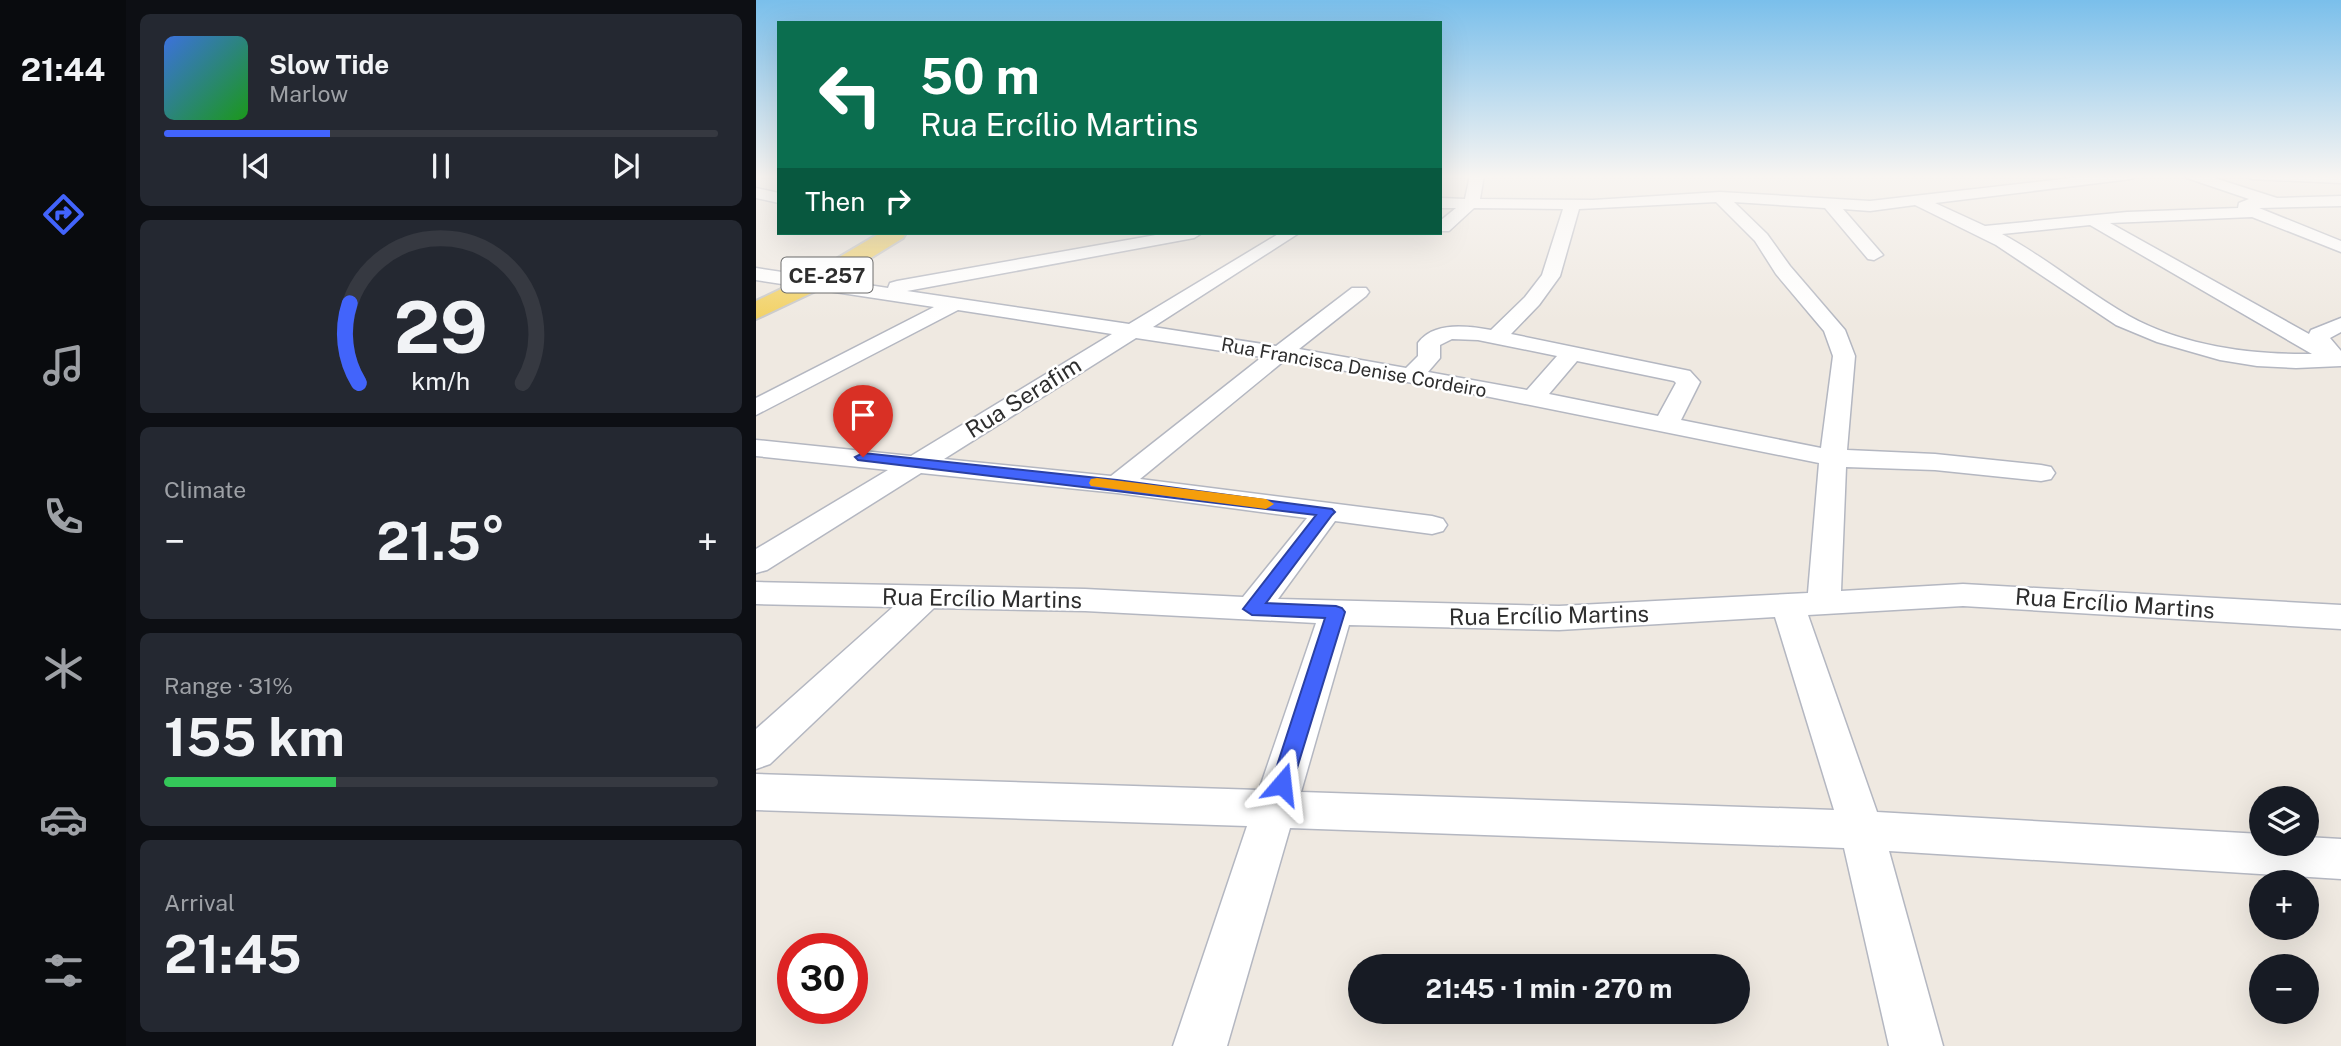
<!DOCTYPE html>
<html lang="en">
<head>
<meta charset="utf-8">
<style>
  :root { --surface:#171b24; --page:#242831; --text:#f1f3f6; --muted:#9ea1a6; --line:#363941; --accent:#4264fb }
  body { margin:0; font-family:"Public Sans",sans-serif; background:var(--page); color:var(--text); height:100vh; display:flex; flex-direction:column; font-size:26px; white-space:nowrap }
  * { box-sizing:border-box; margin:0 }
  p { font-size:23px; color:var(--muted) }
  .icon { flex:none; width:38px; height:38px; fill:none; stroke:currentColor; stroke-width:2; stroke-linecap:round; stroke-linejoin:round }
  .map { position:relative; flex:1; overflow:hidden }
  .drawer { display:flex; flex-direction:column; gap:14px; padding:14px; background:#0d0f14; width:630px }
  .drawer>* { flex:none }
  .guide { position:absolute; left:21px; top:21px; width:665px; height:214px; border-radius:0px; box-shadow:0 7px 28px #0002; background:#0b6e4f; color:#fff; overflow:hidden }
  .tools { position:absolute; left:1493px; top:786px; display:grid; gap:14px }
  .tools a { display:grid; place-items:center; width:70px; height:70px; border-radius:50%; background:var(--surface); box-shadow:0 7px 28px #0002; font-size:35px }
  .speed { position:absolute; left:21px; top:933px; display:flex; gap:14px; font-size:35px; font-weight:700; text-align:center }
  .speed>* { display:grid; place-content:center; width:91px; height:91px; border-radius:50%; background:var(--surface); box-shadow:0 7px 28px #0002; line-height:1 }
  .speed .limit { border:10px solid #d22; background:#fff; color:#111 }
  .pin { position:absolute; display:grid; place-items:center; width:60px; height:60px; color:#fff; margin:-72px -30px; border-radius:50% 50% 50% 0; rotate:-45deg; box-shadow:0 0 7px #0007 }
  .pin .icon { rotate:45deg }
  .me { position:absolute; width:77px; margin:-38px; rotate:17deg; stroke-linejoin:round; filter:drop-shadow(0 0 5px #0008) }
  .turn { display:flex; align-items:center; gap:24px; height:147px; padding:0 28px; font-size:32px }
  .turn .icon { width:91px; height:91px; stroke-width:2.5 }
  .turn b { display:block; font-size:49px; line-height:60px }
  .then { display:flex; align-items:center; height:66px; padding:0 28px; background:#0003; gap:14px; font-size:26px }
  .big { font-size:52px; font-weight:700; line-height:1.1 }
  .drawer .tile { flex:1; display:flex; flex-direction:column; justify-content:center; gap:10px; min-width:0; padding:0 24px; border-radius:10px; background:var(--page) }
  .drawer .dial { align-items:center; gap:0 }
  .dial svg { height:182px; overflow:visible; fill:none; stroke:var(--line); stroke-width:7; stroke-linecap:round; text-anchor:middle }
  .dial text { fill:var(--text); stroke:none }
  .song { display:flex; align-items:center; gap:21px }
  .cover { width:84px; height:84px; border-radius:10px; background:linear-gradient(135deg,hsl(220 70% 55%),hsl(120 70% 35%)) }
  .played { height:7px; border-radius:4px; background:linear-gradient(90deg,var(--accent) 30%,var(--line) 30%) }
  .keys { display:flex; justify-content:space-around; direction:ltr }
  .heat { display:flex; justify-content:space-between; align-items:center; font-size:38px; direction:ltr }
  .charge { height:10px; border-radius:5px; background:linear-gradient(90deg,#34c759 31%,var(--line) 0) }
  .trip { position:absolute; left:592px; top:954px; width:402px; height:70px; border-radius:35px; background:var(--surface); box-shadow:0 7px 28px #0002; font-weight:700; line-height:70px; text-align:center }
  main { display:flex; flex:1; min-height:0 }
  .tabs { display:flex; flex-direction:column; width:126px; justify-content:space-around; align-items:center; background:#090b0e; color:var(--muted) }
  .tabs .icon { width:49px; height:49px }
  .tabs .active { color:var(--accent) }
  .tabs b { font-size:32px; color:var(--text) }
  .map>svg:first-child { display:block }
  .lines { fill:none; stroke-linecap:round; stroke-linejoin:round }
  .minor-casing { stroke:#b4b7c1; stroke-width:3 }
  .major-casing { stroke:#c9c9c9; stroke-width:4 }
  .minor { fill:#fff; fill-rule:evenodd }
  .major { fill:#f2d163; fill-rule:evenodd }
  .route { fill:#4264fb; stroke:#2b41a3; stroke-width:2 }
  .slow { fill:#f59e0b }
  .labels { text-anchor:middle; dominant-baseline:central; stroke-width:5; stroke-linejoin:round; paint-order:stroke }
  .far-street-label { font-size:19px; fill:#2e2e2e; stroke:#fff }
  .shield { fill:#fff; stroke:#6d6d6d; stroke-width:2 }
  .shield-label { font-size:21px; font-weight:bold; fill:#2e2e2e }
  .street-label { font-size:23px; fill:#2e2e2e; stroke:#fff }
</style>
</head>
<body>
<main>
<nav class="tabs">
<b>21:44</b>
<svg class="icon active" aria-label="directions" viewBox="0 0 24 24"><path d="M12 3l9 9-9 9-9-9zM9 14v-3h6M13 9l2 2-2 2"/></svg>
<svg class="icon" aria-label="music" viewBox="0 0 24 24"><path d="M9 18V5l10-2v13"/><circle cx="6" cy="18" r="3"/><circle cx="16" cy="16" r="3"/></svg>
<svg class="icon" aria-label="phone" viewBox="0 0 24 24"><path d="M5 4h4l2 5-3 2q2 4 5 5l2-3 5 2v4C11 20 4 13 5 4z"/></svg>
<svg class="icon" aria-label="climate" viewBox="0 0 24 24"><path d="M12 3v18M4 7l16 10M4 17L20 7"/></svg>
<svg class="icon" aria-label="car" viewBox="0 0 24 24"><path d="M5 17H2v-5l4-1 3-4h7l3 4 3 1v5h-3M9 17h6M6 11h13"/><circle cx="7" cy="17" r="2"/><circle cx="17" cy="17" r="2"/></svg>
<svg class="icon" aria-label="filters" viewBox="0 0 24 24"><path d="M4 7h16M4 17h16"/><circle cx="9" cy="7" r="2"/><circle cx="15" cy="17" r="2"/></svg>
</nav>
<section class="drawer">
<div class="tile">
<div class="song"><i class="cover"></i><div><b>Slow Tide</b><p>Marlow</p></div></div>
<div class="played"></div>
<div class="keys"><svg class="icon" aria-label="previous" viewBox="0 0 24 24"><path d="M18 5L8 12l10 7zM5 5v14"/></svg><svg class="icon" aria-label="pause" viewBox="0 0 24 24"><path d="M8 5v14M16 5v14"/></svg><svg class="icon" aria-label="next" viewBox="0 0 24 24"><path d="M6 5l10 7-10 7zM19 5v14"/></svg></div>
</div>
<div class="tile dial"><svg viewBox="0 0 100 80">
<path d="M14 69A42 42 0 1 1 86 69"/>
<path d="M14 69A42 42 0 0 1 10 34" stroke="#4264fb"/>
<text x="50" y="56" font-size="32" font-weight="700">29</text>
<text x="50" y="72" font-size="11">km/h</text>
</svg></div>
<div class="tile"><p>Climate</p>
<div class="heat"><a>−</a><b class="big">21.5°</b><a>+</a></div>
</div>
<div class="tile"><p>Range · 31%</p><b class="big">155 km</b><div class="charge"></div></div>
<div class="tile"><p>Arrival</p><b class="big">21:45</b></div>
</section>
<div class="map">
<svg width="1585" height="1046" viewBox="0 0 1585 1046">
  <rect width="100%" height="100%" fill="#efe9e1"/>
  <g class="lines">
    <g class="minor-casing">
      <g id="minor">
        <path d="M714 175H728L724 199 837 200 964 192 1114 201 1341 175H1382L1375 179 1179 203 1229 226 1371 212 1482 208 1483 203 1493 199 1431 178 1429 175H1449L1521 198 1585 196V206L1503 208 1585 241V252L1496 217 1354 223 1553 334 1555 330 1585 318V332L1574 338 1585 351V366L1540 368 1501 366 1464 360 1401 342 1360 325 1240 245 1159 205 1114 211 1087 209 1127 255 1118 260 1112 259 1069 208 978 202 1011 234 1034 266 1089 330 1099 356 1091 450 1179 454 1285 465 1295 467 1299 473 1295 479 1285 481 1179 470 1090 467 1085 591 1207 584 1585 605V629L1207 606 1052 615 1121 812 1505 834V844H1550V837L1585 839V879L1133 851 1187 1046H1133L1088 848 534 828 471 1046H417L491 826 0 810V774L503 790 560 623 329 611 178 608 14 764 0 769V729L137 607 0 604V582L329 589 487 597 551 518 361 493 165 473 11 570 0 573V549L132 470 0 456V440L155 456 356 334 202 310 0 415V398L178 307 0 280V268L132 288 134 283 141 281 411 233H446L438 238 151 291 373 324 524 233H543L397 327 520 346 596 288H610L613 292 610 296 543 349 650 368 662 356V343C678 321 712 326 735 330L769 297 786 275 807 209 718 208 693 231H684V221L700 208H684V198L709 199ZM960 202 999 241 1020 274 1068 331 1077 356 1065 448 925 420 944 382 934 371 755 334 783 305 804 276 823 209ZM1334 225 1556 354C1496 355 1427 346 1373 316 1329 291 1291 258 1246 234ZM380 338 506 357 355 476 188 459ZM696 339 722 340 801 356 771 390 672 372 684 358V345ZM529 360 729 396 1063 463 1052 593 803 606 522 599 579 521 676 534 687 531 691 525 687 519 676 516 384 479ZM821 361 918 381 920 383 902 416 793 394ZM1019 617 1078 810 545 792 593 625 803 630Z"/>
        <path d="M1488 175H1585V183L1495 179Z"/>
        <path d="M0 188 23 193V203L0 198Z"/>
      </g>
    </g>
    <g class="major-casing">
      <path id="major" d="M124 233H150L147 238 66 288 0 319V301L48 278Z"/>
    </g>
    <use href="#minor" class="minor"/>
    <use href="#major" class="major"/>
  </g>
  <linearGradient id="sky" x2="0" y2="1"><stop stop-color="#7abfeb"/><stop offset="0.55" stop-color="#f8f5f2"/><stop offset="1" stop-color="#f8f5f2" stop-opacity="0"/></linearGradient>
  <rect width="1585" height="321" fill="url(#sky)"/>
  <path class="route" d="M107 453 361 480 576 509 579 512 576 515 510 603 580 606 586 608 589 612 534 791 526 793 518 791 515 784 569 618 496 615 487 609 560 515 102 460 99 457Z"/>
  <path class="slow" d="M341 478 510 499 518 504 510 509 335 486 333 483 335 479Z"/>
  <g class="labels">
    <g class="far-street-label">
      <text transform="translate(598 367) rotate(10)">Rua Francisca Denise Cordeiro</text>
    </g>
    <rect class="shield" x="25.5" y="257.5" width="91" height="35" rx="5"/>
    <g class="shield-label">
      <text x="71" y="275">CE-257</text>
    </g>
    <g class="street-label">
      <text transform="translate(267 397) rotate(-32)">Rua Serafim</text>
      <text transform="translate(226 598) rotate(1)">Rua Ercílio Martins</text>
      <text transform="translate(1359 603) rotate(4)">Rua Ercílio Martins</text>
      <text transform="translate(793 615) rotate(-1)">Rua Ercílio Martins</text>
    </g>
  </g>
</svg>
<div class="tools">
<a><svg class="icon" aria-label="layers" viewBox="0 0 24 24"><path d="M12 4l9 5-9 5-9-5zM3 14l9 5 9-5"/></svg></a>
<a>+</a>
<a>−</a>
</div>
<div class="speed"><div class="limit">30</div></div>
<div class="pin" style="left:107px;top:457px;background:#d93025"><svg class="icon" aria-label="arrive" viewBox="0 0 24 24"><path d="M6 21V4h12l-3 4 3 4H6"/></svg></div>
<svg class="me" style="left:526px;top:784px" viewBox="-20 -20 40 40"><path d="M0-17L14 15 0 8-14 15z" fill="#4264fb" stroke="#fff" stroke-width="4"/></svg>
<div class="trip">21:45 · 1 min · 270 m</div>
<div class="guide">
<div class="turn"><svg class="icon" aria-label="left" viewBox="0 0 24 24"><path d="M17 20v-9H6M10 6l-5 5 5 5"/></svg><div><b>50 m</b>Rua Ercílio Martins</div></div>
<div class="then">Then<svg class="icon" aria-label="right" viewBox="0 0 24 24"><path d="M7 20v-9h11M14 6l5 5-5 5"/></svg></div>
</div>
</div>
</main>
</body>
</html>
